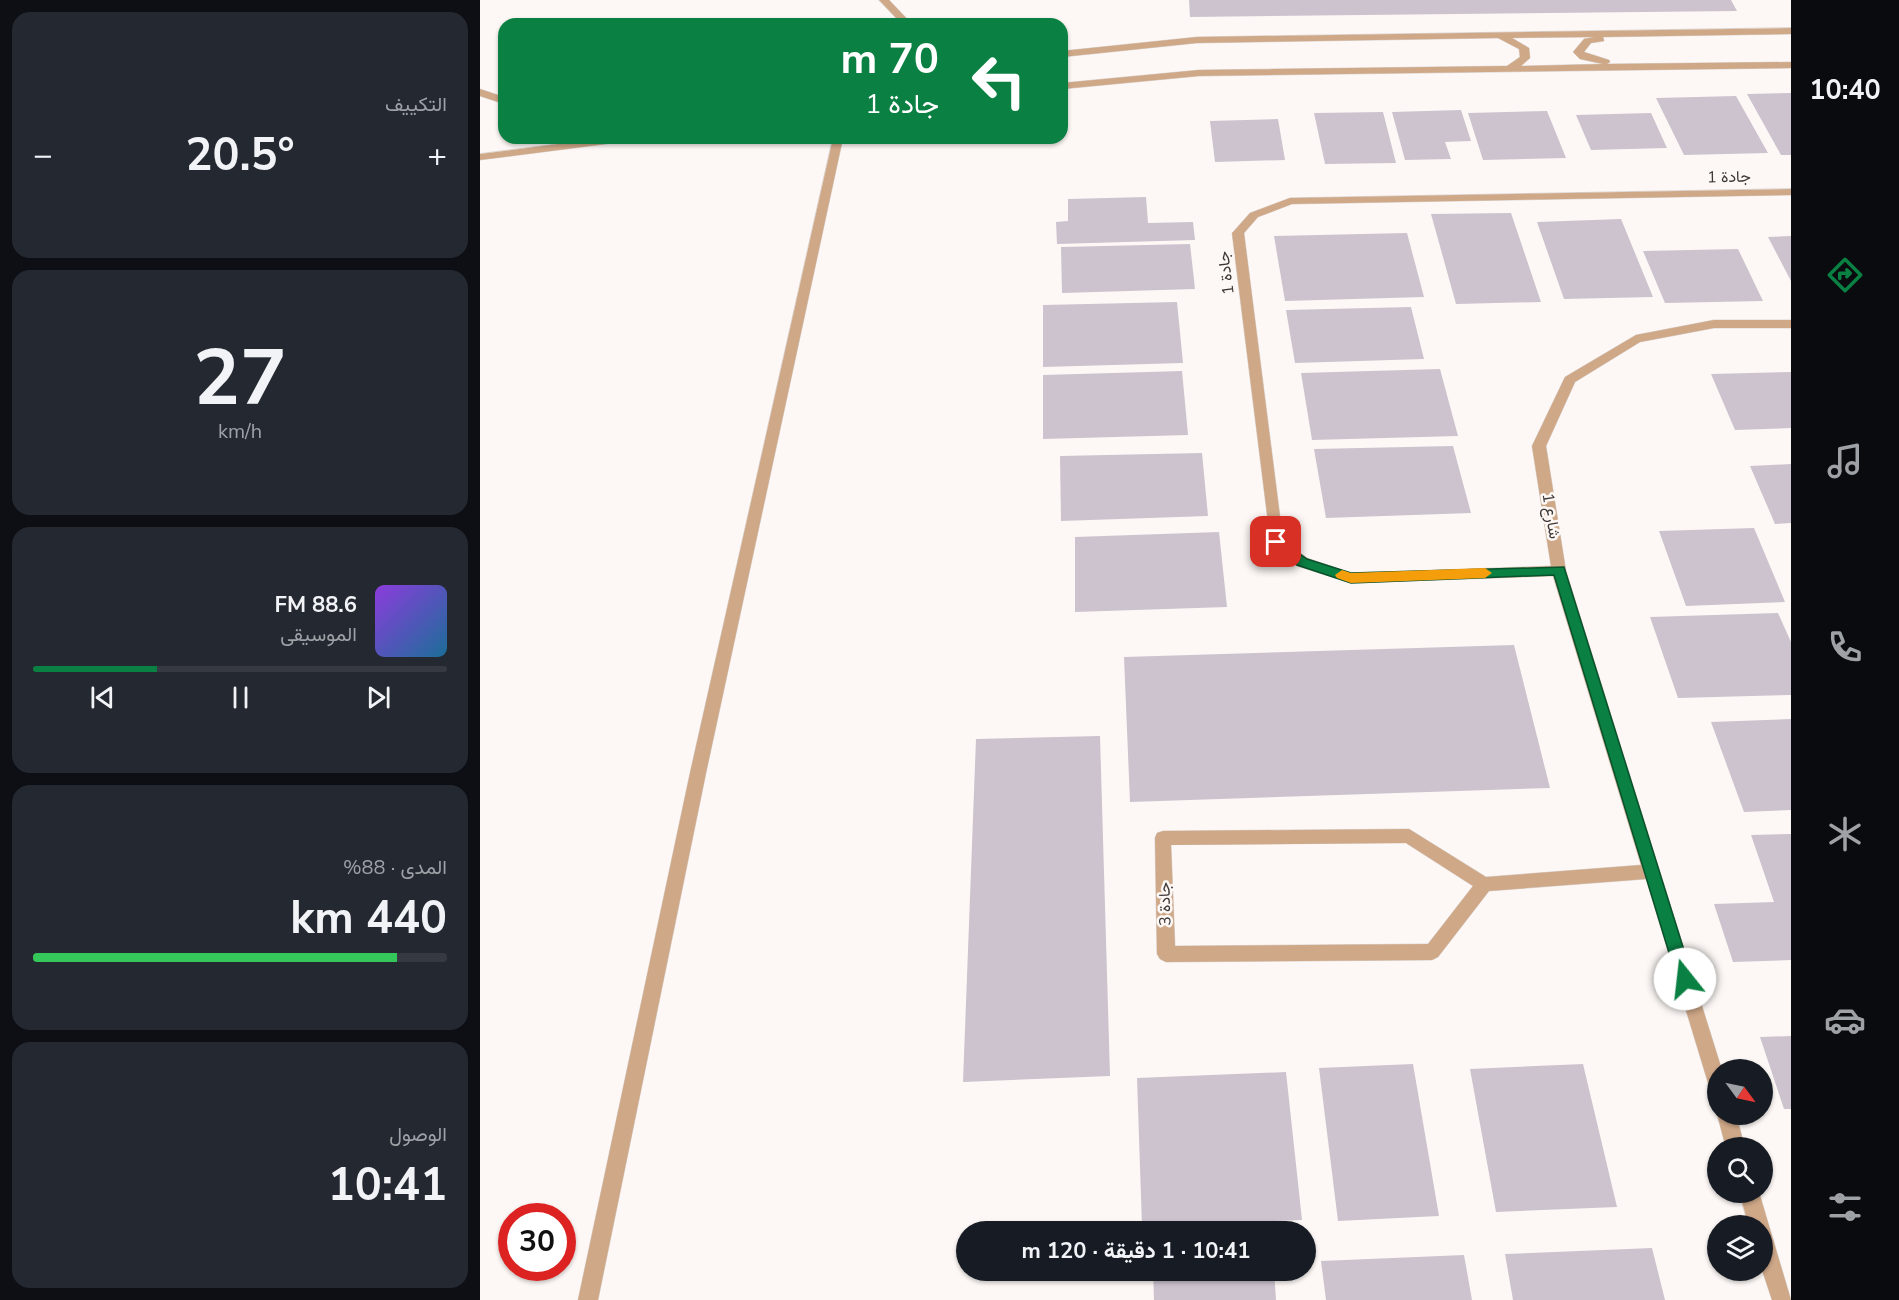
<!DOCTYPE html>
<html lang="ar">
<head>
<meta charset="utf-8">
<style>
  :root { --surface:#171b24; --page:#242831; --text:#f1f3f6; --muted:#9ea1a6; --line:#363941; --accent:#0b8043 }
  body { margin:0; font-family:"Nunito Sans",Vazirmatn,sans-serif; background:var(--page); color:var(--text); direction:rtl; height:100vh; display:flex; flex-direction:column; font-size:22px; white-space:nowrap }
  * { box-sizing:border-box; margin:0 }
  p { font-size:20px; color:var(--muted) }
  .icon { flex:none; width:33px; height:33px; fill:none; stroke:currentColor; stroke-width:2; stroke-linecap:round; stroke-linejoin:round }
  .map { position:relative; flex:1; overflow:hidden; direction:ltr }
  .side { display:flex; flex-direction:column; gap:12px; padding:12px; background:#0d0f14; width:480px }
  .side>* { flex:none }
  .hud { position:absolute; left:18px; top:18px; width:570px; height:126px; border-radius:18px; box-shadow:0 2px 4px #0004; direction:rtl; background:#0b8043; color:#fff; overflow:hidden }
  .needle { width:39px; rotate:123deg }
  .tools { position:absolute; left:1227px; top:1059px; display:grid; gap:12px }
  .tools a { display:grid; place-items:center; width:66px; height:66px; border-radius:50%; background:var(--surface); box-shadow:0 2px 4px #0004; font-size:30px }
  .speed { position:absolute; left:18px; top:1203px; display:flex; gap:12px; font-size:30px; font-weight:700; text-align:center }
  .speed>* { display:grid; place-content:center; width:78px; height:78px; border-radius:50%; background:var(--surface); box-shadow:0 2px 4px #0004; line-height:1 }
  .speed .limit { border:9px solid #d22; background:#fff; color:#111 }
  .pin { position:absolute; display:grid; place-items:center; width:51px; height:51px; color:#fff; margin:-26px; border-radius:12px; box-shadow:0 3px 9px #0006 }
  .me { position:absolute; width:66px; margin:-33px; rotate:344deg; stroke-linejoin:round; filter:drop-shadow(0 0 4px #0008) }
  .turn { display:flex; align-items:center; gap:21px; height:126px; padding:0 30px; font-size:27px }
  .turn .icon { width:78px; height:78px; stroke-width:2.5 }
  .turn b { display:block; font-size:42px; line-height:51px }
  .big { font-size:45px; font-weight:700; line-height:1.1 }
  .side .widget { flex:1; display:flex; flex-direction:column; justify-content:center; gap:9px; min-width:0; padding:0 21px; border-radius:18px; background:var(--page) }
  .side .dial { align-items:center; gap:0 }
  .dial b { font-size:78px; line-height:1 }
  .song { display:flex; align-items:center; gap:18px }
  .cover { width:72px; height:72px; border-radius:9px; background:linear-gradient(135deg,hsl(270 70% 55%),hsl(200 70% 35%)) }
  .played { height:6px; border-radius:3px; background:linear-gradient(90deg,var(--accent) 30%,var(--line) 30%) }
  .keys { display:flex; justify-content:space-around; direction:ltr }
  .heat { display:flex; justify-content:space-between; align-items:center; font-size:33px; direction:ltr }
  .charge { height:9px; border-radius:4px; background:linear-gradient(90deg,#34c759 88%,var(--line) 0) }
  .trip { position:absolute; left:476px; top:1221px; width:360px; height:60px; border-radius:30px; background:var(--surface); box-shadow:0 2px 4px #0004; font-weight:700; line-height:60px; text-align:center; direction:rtl }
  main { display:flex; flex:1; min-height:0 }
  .tabs { display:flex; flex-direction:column; width:108px; justify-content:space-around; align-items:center; background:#090b0e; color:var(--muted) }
  .tabs .icon { width:42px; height:42px }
  .tabs .selected { color:var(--accent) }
  .tabs b { font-size:27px; color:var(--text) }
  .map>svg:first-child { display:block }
  .building { fill:#ccc3ce }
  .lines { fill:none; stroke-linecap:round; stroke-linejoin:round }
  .service-casing { stroke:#dad5d2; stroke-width:1 }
  .minor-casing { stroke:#dad5d2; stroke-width:1 }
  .tertiary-casing { stroke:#dad5d2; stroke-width:1 }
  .service { fill:#cfa888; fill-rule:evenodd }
  .minor { fill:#cfa888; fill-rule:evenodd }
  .tertiary { fill:#cfa888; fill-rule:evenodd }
  .route { fill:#0b8043; stroke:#07532c; stroke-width:1.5 }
  .slow { fill:#f59e0b }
  .labels { text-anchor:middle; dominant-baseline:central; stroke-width:5; stroke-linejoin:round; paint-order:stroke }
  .street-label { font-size:16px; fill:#3d3735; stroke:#fdf8f5 }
</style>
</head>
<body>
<main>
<nav class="tabs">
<b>10:40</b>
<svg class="icon selected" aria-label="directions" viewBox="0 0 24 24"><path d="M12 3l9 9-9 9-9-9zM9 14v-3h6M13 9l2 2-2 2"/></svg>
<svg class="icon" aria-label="music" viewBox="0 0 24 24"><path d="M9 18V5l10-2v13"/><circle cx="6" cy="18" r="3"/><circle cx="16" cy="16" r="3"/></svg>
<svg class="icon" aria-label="phone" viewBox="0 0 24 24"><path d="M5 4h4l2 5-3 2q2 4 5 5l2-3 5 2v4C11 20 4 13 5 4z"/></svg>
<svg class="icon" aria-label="climate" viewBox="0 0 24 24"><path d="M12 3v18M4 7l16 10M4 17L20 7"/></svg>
<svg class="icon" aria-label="car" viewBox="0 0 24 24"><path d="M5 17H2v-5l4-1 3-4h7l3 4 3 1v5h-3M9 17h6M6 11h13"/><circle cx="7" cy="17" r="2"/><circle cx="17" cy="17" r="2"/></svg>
<svg class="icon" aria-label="filters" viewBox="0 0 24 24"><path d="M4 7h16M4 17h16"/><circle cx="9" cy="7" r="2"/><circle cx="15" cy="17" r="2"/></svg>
</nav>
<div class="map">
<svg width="1311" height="1300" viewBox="0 0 1311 1300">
  <rect width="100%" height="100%" fill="#fdf8f5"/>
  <g class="building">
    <path d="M709 0H1251L1257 11 710 17Z"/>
    <path d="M1311 93V155H1301L1267 94Z"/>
    <path d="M1256 96 1288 153 1204 155 1176 98Z"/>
    <path d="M981 110 991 141 965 142 971 159 925 160 912 112Z"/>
    <path d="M1067 111 1086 158 1003 160 988 113Z"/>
    <path d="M903 112 916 163 845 164 834 113Z"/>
    <path d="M1171 113 1187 148 1111 150 1096 115Z"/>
    <path d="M798 119 805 160 735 162 730 121Z"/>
    <path d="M666 197 668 223 713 222 715 240 577 244 576 222 588 221V199Z"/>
    <path d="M1031 213 1061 302 976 304 951 214Z"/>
    <path d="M1141 219 1173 297 1084 299 1057 222Z"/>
    <path d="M927 233 944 297 805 301 794 236Z"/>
    <path d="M1311 236V281L1288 237Z"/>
    <path d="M710 244 715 289 582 293 581 247Z"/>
    <path d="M1258 249 1283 301 1185 303 1163 251Z"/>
    <path d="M697 302 703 363 563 367V305Z"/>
    <path d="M931 307 944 359 815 363 806 310Z"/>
    <path d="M960 369 978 436 832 440 821 373Z"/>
    <path d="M702 371 708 435 563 439V375Z"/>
    <path d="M1311 372V428L1255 430 1231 374Z"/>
    <path d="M973 446 991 513 846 518 834 449Z"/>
    <path d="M722 453 728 516 581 521 580 456Z"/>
    <path d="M1311 464V523L1295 524 1270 466Z"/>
    <path d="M1274 528 1305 602 1206 606 1179 531Z"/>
    <path d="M739 532 747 607 595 612V537Z"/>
    <path d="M1298 613 1311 642V695L1198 698 1170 617Z"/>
    <path d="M1034 645 1070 788 650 802 644 657Z"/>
    <path d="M1311 719V810L1264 812 1231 722Z"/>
    <path d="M620 736 630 1076 483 1082 496 739Z"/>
    <path d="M1311 834V960L1253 962 1234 904 1294 902 1271 835Z"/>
    <path d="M1311 1036V1109H1304L1280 1037Z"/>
    <path d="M933 1064 959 1216 858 1221 839 1068Z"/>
    <path d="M1103 1064 1137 1207 1016 1212 990 1069Z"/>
    <path d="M806 1072 822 1220 662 1226 657 1078Z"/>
    <path d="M1172 1248 1185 1300H1033L1025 1254Z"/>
    <path d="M984 1255 992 1300H846L841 1261Z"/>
    <path d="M673 1270H794L796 1300H674Z"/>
  </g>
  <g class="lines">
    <g class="service-casing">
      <path id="service" d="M399 0H409L432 24H422Z"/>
    </g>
    <g class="minor-casing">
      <g id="minor">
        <path d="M353 138H363L226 773 118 1300H98L210 773Z"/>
        <path d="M1311 189V195L812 204 778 217 764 233 803 540 827 558 871 573 1071 566 1052 446 1085 377 1156 335 1234 320H1311V328H1234L1160 342 1095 382 1066 446 1086 571 1242 1070H1238V1095L1231 1092 1229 1086 1166 879 1009 891 958 957 952 960 686 962 680 959 677 954 675 838 677 833 683 831 929 829 1006 877 1161 865 1073 576 871 583 817 566 791 546 752 233 754 231 770 213 810 198ZM926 843 993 886 948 944 695 946 691 845Z"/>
        <path d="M1238 1112V1114H1256L1265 1148H1246L1237 1114Z"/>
        <path d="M1259 1192H1279L1311 1300H1292L1282 1270V1226H1269Z"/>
      </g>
    </g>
    <g class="tertiary-casing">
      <g id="tertiary">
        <path d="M1311 28V34L1123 37 1124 41 1111 43 1104 52 1129 60 1130 62 1127 64 1311 62V68L719 76 582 89V83L719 70 1027 66 1040 57 1039 49 1018 38 717 43 582 57V51L717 37ZM1114 37 1104 39 1093 52 1100 59 1123 64 1041 66 1050 58 1049 48 1032 38Z"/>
        <path d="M0 89 24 97V104L0 96Z"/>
        <path d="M124 138H154L149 141 0 160V154Z"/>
      </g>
    </g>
    <use href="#service" class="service"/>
    <use href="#minor" class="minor"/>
    <use href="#tertiary" class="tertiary"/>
  </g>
  <path class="route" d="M796 537 827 559 871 573 1084 567 1213 979 1211 984 1205 986 1200 984 1197 979 1074 575 871 583 817 565 791 545V538Z"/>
  <path class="slow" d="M1005 568 1012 573 1005 578 871 583 857 578 855 575 862 570 871 573Z"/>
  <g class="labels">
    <g class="street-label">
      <text transform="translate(1249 177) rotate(-1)">جادة 1</text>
      <text transform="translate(746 273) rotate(-97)">جادة 1</text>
      <text transform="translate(1071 516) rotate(81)">شارع 1</text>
      <text transform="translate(685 904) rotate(-91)">جادة 3</text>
    </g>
  </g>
</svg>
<div class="tools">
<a><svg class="needle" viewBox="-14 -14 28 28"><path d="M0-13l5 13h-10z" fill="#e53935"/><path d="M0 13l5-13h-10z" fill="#9ea1a6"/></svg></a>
<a><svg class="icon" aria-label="search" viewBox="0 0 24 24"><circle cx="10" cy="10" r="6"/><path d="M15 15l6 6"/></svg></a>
<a><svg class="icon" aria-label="layers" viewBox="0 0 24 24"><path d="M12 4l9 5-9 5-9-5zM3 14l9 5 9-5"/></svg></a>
</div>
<div class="speed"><div class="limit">30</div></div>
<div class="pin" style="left:796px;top:542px;background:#d93025"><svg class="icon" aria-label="arrive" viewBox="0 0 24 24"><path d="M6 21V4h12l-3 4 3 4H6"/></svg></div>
<svg class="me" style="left:1205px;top:979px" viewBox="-20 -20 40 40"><circle r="19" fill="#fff"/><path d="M0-13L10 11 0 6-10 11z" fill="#0b8043"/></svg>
<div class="trip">10:41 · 1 دقيقة · 120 m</div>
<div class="hud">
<div class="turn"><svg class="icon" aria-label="left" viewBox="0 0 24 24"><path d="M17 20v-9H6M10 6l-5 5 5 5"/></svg><div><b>70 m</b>جادة 1</div></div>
</div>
</div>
<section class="side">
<div class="widget"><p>التكييف</p>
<div class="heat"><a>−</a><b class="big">20.5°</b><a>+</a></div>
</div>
<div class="widget dial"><b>27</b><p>km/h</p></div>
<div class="widget">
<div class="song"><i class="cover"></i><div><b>88.6 FM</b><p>الموسيقى</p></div></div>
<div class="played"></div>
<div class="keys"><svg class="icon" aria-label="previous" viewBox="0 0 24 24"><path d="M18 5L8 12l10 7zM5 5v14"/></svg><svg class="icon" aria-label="pause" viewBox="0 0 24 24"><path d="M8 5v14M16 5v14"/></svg><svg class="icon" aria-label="next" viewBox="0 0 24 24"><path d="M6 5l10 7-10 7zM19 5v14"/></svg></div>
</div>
<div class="widget"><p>المدى · 88%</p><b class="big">440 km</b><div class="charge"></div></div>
<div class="widget"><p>الوصول</p><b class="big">10:41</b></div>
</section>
</main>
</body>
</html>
